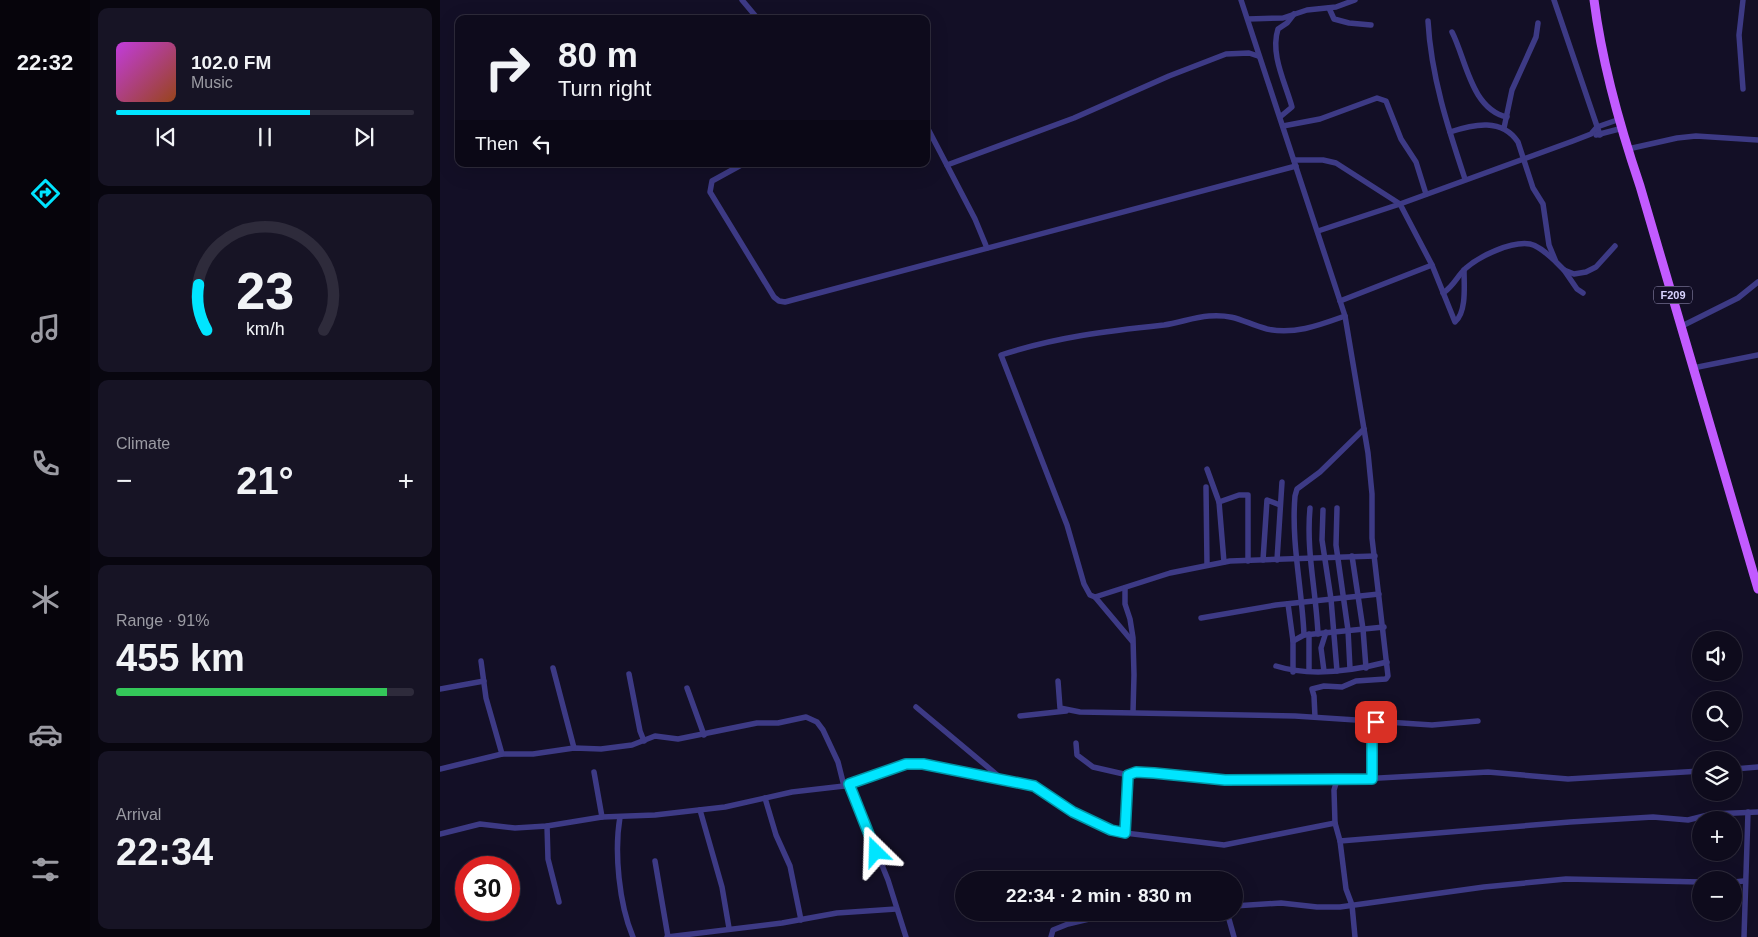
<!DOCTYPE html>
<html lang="en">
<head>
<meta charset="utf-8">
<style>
  :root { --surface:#0e0b1c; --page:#171425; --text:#f1f3f6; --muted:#9b9ba3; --line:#2e2b3b; --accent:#00e5ff }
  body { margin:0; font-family:Arial,sans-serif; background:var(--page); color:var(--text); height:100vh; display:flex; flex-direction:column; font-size:19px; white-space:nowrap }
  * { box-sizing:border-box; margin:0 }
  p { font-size:16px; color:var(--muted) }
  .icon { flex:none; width:28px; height:28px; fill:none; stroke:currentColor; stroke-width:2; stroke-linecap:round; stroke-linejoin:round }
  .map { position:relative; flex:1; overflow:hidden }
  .side { display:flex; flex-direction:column; gap:8px; padding:8px; background:#08060f; width:350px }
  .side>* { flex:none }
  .hud { position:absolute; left:15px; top:15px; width:475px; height:152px; border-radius:10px; box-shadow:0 5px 20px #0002,0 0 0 1px var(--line); background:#0e0b1c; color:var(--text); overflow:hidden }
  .fabs { position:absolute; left:1252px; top:631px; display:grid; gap:10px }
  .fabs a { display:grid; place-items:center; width:50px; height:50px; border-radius:50%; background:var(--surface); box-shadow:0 5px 20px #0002,0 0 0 1px var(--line); font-size:25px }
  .speed { position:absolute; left:15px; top:856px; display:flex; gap:10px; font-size:25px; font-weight:700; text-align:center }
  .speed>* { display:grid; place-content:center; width:65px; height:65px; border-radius:50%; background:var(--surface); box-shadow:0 5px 20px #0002,0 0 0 1px var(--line); line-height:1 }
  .speed .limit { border:8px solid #d22; background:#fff; color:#111 }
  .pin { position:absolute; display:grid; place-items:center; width:42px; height:42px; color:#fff; margin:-21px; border-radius:10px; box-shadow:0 2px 8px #0006 }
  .me { position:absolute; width:55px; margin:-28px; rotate:338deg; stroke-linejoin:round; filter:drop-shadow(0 0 4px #0008) }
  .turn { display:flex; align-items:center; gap:18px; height:105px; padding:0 20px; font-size:22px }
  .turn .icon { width:65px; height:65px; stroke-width:2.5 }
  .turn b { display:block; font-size:35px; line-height:42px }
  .then { display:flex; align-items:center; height:48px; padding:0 20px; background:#0003; gap:10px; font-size:19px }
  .big { font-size:38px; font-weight:700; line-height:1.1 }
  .side .tile { flex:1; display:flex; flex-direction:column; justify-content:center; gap:8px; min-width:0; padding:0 18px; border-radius:10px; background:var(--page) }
  .side .dial { align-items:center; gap:0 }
  .dial svg { height:130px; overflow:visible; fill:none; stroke:var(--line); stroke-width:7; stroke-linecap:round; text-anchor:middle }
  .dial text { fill:var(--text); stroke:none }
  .song { display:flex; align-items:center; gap:15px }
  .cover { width:60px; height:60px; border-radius:8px; background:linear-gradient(135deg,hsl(290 70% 55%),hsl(20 70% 35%)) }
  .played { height:5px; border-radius:2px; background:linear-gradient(90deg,var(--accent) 65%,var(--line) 65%) }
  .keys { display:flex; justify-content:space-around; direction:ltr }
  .heat { display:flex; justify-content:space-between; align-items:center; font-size:28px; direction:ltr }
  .charge { height:8px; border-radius:4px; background:linear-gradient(90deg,#34c759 91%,var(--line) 0) }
  .trip { position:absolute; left:515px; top:871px; width:288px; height:50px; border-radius:25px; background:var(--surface); box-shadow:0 5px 20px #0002,0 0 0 1px var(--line); font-weight:700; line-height:50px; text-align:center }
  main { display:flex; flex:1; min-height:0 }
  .menu { display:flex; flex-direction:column; width:90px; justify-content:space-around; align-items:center; background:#06040b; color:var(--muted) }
  .menu .icon { width:35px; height:35px }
  .menu .selected { color:var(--accent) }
  .menu b { font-size:22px; color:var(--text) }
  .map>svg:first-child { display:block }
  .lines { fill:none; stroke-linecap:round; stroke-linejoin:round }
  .minor { stroke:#3d3a85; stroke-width:5.5 }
  .primary { stroke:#c25bff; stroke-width:9 }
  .route-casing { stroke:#0095a6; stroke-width:12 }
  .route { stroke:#00e5ff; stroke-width:9 }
  .labels { text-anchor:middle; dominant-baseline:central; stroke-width:5; stroke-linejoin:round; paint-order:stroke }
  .shield { fill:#130f26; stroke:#9e99be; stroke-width:1 }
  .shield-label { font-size:11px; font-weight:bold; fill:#d9d4ff }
</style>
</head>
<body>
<main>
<nav class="menu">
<b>22:32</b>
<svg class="icon selected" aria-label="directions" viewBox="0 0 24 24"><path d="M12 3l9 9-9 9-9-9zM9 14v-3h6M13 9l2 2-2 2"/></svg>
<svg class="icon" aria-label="music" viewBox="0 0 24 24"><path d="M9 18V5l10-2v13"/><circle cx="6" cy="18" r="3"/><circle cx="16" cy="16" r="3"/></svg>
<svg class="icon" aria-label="phone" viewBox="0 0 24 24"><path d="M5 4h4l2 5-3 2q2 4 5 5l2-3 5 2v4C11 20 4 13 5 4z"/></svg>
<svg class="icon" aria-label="climate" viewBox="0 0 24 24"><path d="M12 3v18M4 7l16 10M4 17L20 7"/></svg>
<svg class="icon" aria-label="car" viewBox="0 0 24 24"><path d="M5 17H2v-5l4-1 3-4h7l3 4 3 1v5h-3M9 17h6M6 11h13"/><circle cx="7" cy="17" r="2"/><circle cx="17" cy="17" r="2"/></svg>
<svg class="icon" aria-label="filters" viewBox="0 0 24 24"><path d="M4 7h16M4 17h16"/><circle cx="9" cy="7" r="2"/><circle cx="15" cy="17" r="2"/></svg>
</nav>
<section class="side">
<div class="tile">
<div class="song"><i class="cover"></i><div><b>102.0 FM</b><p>Music</p></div></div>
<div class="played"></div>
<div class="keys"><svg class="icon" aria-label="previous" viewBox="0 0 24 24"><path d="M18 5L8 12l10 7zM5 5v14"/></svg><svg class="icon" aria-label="pause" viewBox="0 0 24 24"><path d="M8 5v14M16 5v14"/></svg><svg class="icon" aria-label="next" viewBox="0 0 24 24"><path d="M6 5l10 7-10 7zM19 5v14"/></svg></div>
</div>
<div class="tile dial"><svg viewBox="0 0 100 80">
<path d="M14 69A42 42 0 1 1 86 69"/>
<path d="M14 69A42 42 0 0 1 9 41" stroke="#00e5ff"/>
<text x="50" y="56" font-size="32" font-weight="700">23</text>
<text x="50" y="72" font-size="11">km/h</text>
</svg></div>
<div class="tile"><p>Climate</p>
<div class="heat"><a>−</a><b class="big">21°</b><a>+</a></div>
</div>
<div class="tile"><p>Range · 91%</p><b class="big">455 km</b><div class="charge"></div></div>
<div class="tile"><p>Arrival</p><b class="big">22:34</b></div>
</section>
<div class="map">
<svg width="1318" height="937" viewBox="0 0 1318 937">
  <rect width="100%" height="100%" fill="#130f26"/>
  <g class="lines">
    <g class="minor">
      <path d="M302 0 318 19"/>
      <path d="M801 0 905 316 928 453 932 494V538L948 676 946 679 916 681 902 687 884 686 872 689 874 696 875 717"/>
      <path d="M1114 0 1160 135"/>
      <path d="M889 8 894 19 909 23 931 25"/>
      <path d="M808 19 843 18 867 10 896 7 915 0"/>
      <path d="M988 21C991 76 1008 128 1025 179"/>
      <path d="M1012 32C1026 59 1031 109 1067 117"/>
      <path d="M1303 89 1299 35 1303 0"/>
      <path d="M840 117 852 107C845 82 830 54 838 29L847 23 854 14"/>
      <path d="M486 125 535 219 547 248"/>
      <path d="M843 126 880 119 937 98 946 101 961 139 976 162 986 194"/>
      <path d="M1064 128 1072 90 1096 37 1098 23"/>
      <path d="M1010 132C1034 124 1062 118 1078 142L1093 188 1103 204 1109 245 1116 262 1124 270 1134 274 1146 272 1156 267 1175 246"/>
      <path d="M1156 135 1183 128"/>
      <path d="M1188 149 1237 138 1256 136 1318 140"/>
      <path d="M854 160H883L896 163 960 204 992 265 1015 322C1027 312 1024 284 1024 270"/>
      <path d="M303 164 272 181 270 192 334 297 339 301 345 302 856 166"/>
      <path d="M507 165 634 118 729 76 786 54 809 53 818 56"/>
      <path d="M878 231 960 204 1133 141 1151 134 1157 127 1180 119"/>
      <path d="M1124 270 1137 289 1143 293"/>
      <path d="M1003 293C1014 286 1017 276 1026 268 1040 256 1071 241 1090 244 1100 246 1108 255 1115 261"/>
      <path d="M900 301 992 265"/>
      <path d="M905 316C880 325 854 335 827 329 804 323 797 314 769 316 754 317 739 323 724 325 667 331 616 337 561 355L627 525 644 584 650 595 655 597 730 573 790 561 935 556"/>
      <path d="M1242 326 1298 298 1318 282"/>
      <path d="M1253 368 1318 355"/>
      <path d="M767 469 779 502 784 562"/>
      <path d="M766 487 767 564"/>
      <path d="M779 502 799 495H808V561"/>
      <path d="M870 508C866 552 876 590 878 634"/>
      <path d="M897 508 896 545 908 630 910 669"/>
      <path d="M883 510 882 540 891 599 897 671"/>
      <path d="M912 556 923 629 926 668"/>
      <path d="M823 560 827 500 840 505"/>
      <path d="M837 560 842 482"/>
      <path d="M685 588V604L690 619 693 638 694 675 693 712"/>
      <path d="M655 597 692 641"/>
      <path d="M848 604 853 641V672"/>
      <path d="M761 618 836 605 939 594"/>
      <path d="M869 634V671"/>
      <path d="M864 635C862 588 851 543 855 496L857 489 880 472 924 429"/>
      <path d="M853 641 864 635 944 627"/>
      <path d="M41 661 46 698 62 754H93L134 748 161 749 192 745 215 736 238 739 317 723H338L366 717 377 722 383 730 398 762 404 786"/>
      <path d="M836 666C871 677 912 671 947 662"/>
      <path d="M113 668 134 748"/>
      <path d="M884 671 881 648 886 632"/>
      <path d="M189 674 200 731 204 741"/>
      <path d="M618 681 620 708 640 712 855 716 992 725 1038 721"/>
      <path d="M247 688 264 735"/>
      <path d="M0 689 44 681"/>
      <path d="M476 707 562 779"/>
      <path d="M580 716 626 711"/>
      <path d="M636 743 637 755 653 767 688 775 696 772 714 773 785 780 885 781 1048 772 1128 779 1261 771"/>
      <path d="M0 769 62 754"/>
      <path d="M1294 769 1318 767"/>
      <path d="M154 772 162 817"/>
      <path d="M932 779V734L936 722"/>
      <path d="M897 780 894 790 895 823 900 841 906 889 912 905 915 937"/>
      <path d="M409 784 448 880 466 937"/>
      <path d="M325 798 336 835 350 866 361 920"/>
      <path d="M260 810 282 887 289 928"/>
      <path d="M180 817C174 852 179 904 193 937"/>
      <path d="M107 826 108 859 119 902"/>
      <path d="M685 833 688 775"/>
      <path d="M0 834 40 824 75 828 107 826 162 817 215 815 285 807 352 792 404 786 466 764H483L594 786 633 812 671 830 685 833 784 845 895 823"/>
      <path d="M900 841 1130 822 1213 817 1248 820 1272 814 1318 812"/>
      <path d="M215 861 228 937"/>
      <path d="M1294 882 1304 881"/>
      <path d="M794 906 841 903 877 907H900L1044 887 1126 879 1261 882"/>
      <path d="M787 912 794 937"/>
      <path d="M227 937 342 923 397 913 456 909"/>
      <path d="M611 937 613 930 628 924 678 912"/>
      <path d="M1304 937 1308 812"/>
    </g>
    <path class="primary" d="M1154 0C1162 63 1180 127 1200 186L1318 589"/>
  </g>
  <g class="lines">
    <g class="route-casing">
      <path id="route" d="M436 852 409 784 466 764H483L594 786 633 812 671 830 685 833 688 775 696 772 714 773 785 780 932 779V734L936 722"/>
    </g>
    <use href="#route" class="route"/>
  </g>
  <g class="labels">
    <rect class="shield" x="1214" y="286.5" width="38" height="17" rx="4"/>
    <g class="shield-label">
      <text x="1233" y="295">F209</text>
    </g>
  </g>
</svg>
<div class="fabs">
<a><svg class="icon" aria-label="sound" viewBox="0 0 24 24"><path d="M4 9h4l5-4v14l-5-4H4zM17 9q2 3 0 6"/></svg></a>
<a><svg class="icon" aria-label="search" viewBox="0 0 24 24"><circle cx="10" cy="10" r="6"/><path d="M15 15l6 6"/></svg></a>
<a><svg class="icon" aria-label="layers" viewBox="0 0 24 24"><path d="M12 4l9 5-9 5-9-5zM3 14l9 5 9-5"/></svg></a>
<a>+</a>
<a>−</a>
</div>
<div class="speed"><div class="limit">30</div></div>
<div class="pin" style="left:936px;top:722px;background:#d93025"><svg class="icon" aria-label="arrive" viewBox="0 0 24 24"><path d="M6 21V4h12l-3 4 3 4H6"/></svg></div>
<svg class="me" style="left:436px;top:852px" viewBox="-20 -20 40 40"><path d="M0-17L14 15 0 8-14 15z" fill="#00e5ff" stroke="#fff" stroke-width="4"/></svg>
<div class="trip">22:34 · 2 min · 830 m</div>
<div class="hud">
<div class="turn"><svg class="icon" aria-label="right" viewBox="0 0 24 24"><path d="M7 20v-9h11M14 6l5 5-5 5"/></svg><div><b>80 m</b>Turn right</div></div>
<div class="then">Then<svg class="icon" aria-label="left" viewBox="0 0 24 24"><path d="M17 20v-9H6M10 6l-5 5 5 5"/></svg></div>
</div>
</div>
</main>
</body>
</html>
